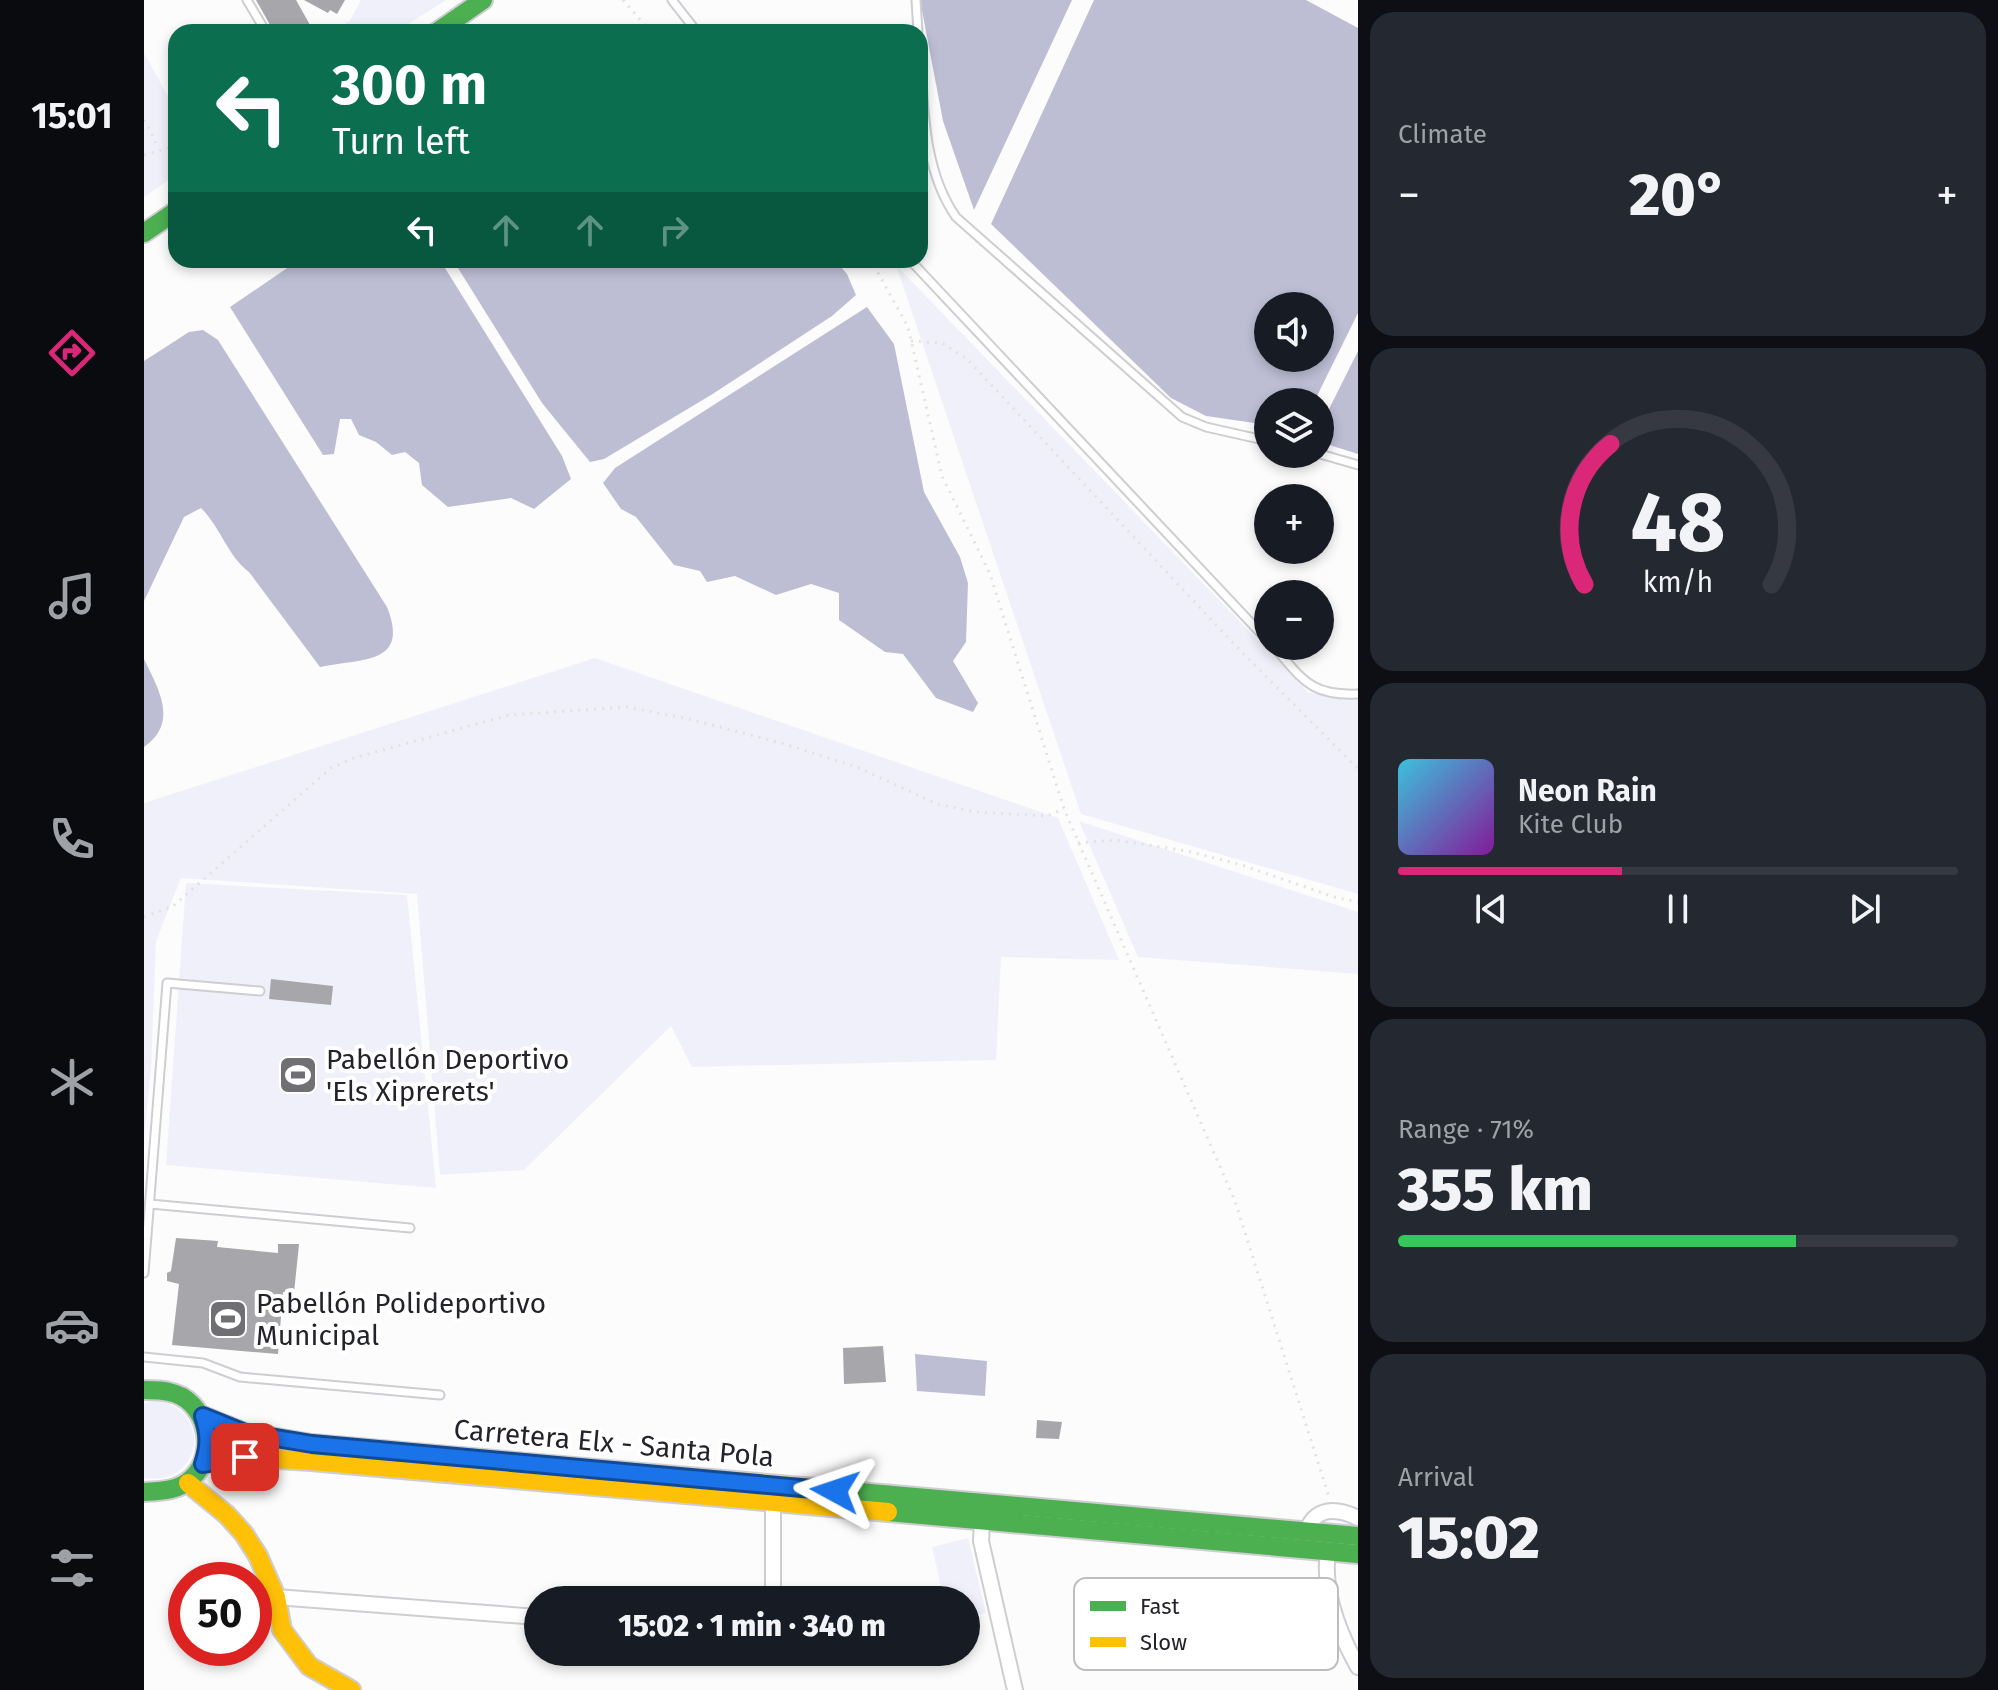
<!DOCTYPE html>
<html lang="en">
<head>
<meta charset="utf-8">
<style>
  :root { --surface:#171b24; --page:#242831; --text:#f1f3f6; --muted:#9ea1a6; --line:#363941; --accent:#db2777 }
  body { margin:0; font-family:"Fira Sans",sans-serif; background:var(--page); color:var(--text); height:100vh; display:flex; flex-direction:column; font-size:30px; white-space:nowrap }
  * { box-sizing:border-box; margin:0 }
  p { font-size:26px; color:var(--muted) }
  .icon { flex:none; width:44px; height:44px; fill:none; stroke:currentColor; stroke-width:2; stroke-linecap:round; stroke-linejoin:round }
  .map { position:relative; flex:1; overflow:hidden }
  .sheet { display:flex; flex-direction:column; gap:12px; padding:12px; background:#0d0f14; width:640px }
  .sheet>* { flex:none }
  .banner { position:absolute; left:24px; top:24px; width:760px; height:244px; border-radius:24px; box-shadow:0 4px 12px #0003; background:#0b6e4f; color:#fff; overflow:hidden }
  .buttons { position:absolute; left:1110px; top:292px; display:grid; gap:16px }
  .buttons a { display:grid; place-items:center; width:80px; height:80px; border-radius:50%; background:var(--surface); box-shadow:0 4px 12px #0003; font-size:40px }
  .speed { position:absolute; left:24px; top:1562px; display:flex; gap:16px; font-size:40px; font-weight:700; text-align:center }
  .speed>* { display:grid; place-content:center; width:104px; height:104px; border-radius:50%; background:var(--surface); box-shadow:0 4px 12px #0003; line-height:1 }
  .speed .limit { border:12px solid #d22; background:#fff; color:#111 }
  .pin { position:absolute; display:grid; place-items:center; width:68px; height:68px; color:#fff; margin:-34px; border-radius:16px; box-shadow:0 4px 12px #0006 }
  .me { position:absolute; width:88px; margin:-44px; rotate:275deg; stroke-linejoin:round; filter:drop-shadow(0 0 6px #0008) }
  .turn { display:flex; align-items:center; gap:28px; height:168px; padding:0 32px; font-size:36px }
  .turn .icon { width:104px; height:104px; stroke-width:2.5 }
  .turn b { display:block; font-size:56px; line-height:68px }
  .lanes { display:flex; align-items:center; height:76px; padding:0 32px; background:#0003; justify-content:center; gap:40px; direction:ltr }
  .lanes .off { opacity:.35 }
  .big { font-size:60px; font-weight:800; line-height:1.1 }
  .sheet .tile { flex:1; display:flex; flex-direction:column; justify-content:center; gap:12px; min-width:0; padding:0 28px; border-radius:24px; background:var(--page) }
  .sheet .dial { align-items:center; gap:0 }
  .dial svg { height:208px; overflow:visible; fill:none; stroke:var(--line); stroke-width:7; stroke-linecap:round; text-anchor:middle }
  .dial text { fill:var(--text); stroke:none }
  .song { display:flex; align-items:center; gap:24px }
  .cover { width:96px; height:96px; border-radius:12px; background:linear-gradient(135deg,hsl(190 70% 55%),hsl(290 70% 35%)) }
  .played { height:8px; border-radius:4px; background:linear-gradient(90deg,var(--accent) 40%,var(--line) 40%) }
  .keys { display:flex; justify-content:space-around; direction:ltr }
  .heat { display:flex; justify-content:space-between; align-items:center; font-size:44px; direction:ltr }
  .charge { height:12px; border-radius:6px; background:linear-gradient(90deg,#34c759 71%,var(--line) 0) }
  .trip { position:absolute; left:380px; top:1586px; width:456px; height:80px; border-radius:40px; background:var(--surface); box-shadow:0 4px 12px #0003; font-weight:800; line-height:80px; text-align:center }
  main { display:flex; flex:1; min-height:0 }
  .tab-bar { display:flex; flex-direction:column; width:144px; justify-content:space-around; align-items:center; background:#090b0e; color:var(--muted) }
  .tab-bar .icon { width:56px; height:56px }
  .tab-bar .current { color:var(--accent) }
  .tab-bar b { font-size:36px; color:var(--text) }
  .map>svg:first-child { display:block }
  .green { fill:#f0f0fb }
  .water { fill:#bdbed4; fill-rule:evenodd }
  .building { fill:#a6a6ab }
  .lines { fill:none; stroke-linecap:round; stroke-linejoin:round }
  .lane-casing { stroke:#ceced2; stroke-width:11 }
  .street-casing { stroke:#ceced2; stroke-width:18 }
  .fast-casing { stroke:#ceced2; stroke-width:22 }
  .slow-casing { stroke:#ceced2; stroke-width:22 }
  .path { stroke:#e2e2e2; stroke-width:3; stroke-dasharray:2 6; stroke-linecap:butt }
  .lane { stroke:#fff; stroke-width:7 }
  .street { stroke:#fff; stroke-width:14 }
  .fast { stroke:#4caf50; stroke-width:18 }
  .slow { stroke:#ffc107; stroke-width:18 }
  .route-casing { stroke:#114b97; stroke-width:20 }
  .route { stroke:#1a73e8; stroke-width:14 }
  .labels { text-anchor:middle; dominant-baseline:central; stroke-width:8; stroke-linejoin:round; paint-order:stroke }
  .poi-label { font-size:28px; fill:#23232b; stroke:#fff; text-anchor:start }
  .street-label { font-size:28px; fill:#23232b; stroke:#fff }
  .key { fill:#fff; stroke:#bdbdbf; stroke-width:2 }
  .key-label { font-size:22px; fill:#23232b }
</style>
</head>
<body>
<main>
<nav class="tab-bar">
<b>15:01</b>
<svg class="icon current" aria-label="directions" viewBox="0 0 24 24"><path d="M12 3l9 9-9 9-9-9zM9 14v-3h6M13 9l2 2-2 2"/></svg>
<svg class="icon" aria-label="music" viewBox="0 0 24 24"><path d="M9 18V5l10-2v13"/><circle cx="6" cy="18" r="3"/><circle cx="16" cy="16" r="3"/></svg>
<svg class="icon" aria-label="phone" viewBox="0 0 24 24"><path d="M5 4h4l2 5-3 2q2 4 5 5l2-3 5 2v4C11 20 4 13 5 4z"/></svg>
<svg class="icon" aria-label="climate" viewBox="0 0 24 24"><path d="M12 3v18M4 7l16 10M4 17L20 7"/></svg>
<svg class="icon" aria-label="car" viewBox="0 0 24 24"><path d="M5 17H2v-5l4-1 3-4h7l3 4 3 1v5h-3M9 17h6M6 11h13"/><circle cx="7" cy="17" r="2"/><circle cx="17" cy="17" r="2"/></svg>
<svg class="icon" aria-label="filters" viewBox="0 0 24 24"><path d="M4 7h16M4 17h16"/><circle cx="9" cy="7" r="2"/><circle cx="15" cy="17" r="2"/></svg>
</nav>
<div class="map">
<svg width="1214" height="1690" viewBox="0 0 1214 1690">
  <rect width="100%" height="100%" fill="#fcfcfc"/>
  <g class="green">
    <path d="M217 0H302L252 32H186L206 21Z"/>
    <path d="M0 53 32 111V175L0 197Z"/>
    <path d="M752 265 1165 693 1214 690V894L937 814Z"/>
    <path d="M451 658 914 818 975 960 857 957 852 1060 548 1067 527 1026 380 1170 296 1175 273 894 37 878 12 941 7 1069 0 1139V803Z"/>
    <path d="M935 821 1214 912V974L994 957Z"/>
    <path d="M42 883 263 895 292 1188 22 1165Z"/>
    <path d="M13 1401C70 1410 58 1487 0 1478V1403Z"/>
    <path d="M824 1538 842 1613 822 1617V1600H800L788 1547Z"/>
  </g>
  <g class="water">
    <path d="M776 0H928L830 210 799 121Z"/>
    <path d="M950 0H1162L1214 28V313L1170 402H1124V425L1062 416 1027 398 847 224ZM1176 306V358H1124V306Z"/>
    <path d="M155 260H296L418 456 427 479 390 509 367 498 304 507 278 485 275 463 261 452 248 455 232 442 215 435 207 419H196L190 454 179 455 86 307Z"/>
    <path d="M309 260H691L703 274 712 295 688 316 567 395 460 459 446 462 398 403Z"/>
    <path d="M723 307 750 344 780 492 816 557 824 583 822 642 809 661 834 703 829 712 792 698 759 654 741 652 695 620V593L667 584 632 595 591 576 563 582 556 571 530 565 492 517 477 509 459 483 471 468Z"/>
    <path d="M59 330 74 340 243 607C266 665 218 658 176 667L105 572C83 555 77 528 57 508L40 517 0 601V361L45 332Z"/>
    <path d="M1214 351V454L1176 442V427Z"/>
    <path d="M0 659C15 690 35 723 0 747Z"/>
    <path d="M771 1354 843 1361 841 1396 773 1391Z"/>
  </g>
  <g class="building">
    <path d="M112 0H152L170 32H130Z"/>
    <path d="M160 0H201L193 14 186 10 184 13Z"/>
    <path d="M127 979 189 986 187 1005 125 999Z"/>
    <path d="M32 1238 74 1241 73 1247 134 1253V1244H155L150 1293 139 1292 134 1354 28 1345 35 1284 23 1281V1273L27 1271Z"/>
    <path d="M739 1346 742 1382 700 1384 699 1348Z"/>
    <path d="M893 1420 918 1422 915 1439 892 1438Z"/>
  </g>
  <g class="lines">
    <g class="lane-casing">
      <g id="lane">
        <path d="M103 0 122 32"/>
        <path d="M528 0 553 32"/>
        <path d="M772 0 774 32"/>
        <path d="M776 52C780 107 779 170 812 217L1038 417 1062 427 1124 441"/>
        <path d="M766 260 1124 641"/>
        <path d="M1176 454 1214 465"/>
        <path d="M1129 646C1159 679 1165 696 1214 694"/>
        <path d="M6 1204 266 1228"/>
        <path d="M0 1273 23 983 116 991"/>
        <path d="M0 1357 59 1363 96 1377 296 1395"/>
      </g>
    </g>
    <g class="street-casing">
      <g id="street">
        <path d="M629 1503V1600"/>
        <path d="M838 1521 837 1541 871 1690"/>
        <path d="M1162 1532C1171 1507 1192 1507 1214 1518"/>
        <path d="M1184 1551C1178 1591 1195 1633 1214 1667"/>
        <path d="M132 1597 394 1617"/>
      </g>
    </g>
    <g class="fast-casing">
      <g id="fast">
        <path d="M293 32 339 0"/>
        <path d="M0 233 32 211"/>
        <path d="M0 1390C8 1390 18 1390 25 1392 63 1399 75 1453 48 1478 35 1491 17 1491 0 1492"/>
        <path d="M670 1488 1214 1536"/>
        <path d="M744 1512 1214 1554"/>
      </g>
    </g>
    <g class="slow-casing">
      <g id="slow">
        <path d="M59 1416 101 1433 168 1444 670 1488"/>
        <path d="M59 1464 101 1457 167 1461 744 1512"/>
        <path d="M44 1483 83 1515 100 1534 114 1556 132 1597 138 1630 165 1666 207 1690"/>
      </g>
    </g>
    <g class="path">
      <path d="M479 0 507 32"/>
      <path d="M0 120 11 140 12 149"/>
      <path d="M0 155 32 146"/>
      <path d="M724 260 732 269 764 327 798 476 846 574 920 809 1091 1201 1186 1500"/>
      <path d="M767 341 798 343 823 359 1089 643 1214 769"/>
      <path d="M934 843 971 840 1043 851 1098 865 1190 897 1214 902"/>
      <path d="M0 917 29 906 187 768 210 758 365 715 483 707 545 719 637 743 713 767 793 804 831 812 903 816 920 809"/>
    </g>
    <use href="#lane" class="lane"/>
    <use href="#street" class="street"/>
    <use href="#fast" class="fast"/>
    <use href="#slow" class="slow"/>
  </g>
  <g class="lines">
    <g class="route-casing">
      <path id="route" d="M101 1457 59 1464C65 1446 65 1434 59 1416L101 1433 168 1444 691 1491"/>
    </g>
    <use href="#route" class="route"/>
  </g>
  <defs>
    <g id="stadium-square" transform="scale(2)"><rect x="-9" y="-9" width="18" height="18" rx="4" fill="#6f6f74" stroke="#fff"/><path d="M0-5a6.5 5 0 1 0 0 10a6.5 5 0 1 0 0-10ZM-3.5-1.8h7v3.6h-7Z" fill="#fff"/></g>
  </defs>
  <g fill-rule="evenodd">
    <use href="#stadium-square" x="154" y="1075"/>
    <use href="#stadium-square" x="84" y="1319"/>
  </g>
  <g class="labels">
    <g class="poi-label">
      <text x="182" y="1059">Pabellón Deportivo<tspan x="182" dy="32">'Els Xiprerets'</tspan></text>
      <text x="112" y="1303">Pabellón Polideportivo<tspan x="112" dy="32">Municipal</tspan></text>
    </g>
    <g class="street-label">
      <text transform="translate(470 1443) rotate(5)">Carretera Elx - Santa Pola</text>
    </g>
  </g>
  <rect x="930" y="1578" width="264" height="92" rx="12" class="key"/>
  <rect x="946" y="1601" width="36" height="10" fill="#4caf50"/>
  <rect x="946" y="1637" width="36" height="10" fill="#ffc107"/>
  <g class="key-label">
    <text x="996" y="1614">Fast</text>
    <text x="996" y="1650">Slow</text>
  </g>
</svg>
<div class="buttons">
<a><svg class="icon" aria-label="sound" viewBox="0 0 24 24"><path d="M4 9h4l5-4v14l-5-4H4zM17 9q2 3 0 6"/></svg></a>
<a><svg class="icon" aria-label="layers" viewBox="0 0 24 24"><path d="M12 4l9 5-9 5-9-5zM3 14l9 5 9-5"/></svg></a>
<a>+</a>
<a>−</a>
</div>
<div class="speed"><div class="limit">50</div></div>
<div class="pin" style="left:101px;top:1457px;background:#d93025"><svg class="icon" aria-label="arrive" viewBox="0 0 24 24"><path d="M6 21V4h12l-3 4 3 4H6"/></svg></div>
<svg class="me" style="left:691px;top:1491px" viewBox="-20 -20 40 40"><path d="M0-17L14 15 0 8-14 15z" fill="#1a73e8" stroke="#fff" stroke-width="4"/></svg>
<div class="trip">15:02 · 1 min · 340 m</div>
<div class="banner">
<div class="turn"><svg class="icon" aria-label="left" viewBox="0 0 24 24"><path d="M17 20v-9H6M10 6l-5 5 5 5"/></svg><div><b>300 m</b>Turn left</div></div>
<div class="lanes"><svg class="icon" aria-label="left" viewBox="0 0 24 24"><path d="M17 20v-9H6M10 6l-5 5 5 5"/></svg><svg class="icon off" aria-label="ahead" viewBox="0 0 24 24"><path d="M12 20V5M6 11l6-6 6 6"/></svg><svg class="icon off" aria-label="ahead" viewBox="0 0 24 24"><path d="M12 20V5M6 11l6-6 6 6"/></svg><svg class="icon off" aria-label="right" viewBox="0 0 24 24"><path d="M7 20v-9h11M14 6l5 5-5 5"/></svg></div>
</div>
</div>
<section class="sheet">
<div class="tile"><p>Climate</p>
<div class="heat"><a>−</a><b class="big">20°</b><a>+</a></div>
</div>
<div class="tile dial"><svg viewBox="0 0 100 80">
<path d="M14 69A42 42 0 1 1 86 69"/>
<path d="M14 69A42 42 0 0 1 24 15" stroke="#db2777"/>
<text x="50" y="56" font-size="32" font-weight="700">48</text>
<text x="50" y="72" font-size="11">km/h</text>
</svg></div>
<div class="tile">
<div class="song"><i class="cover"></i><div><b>Neon Rain</b><p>Kite Club</p></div></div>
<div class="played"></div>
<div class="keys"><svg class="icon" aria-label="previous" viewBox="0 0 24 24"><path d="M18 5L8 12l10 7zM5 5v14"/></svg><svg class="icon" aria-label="pause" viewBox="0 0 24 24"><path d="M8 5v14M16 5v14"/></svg><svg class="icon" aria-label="next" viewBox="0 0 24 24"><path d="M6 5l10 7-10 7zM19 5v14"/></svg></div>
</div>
<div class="tile"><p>Range · 71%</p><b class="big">355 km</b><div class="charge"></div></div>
<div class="tile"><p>Arrival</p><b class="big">15:02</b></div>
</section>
</main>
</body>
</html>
